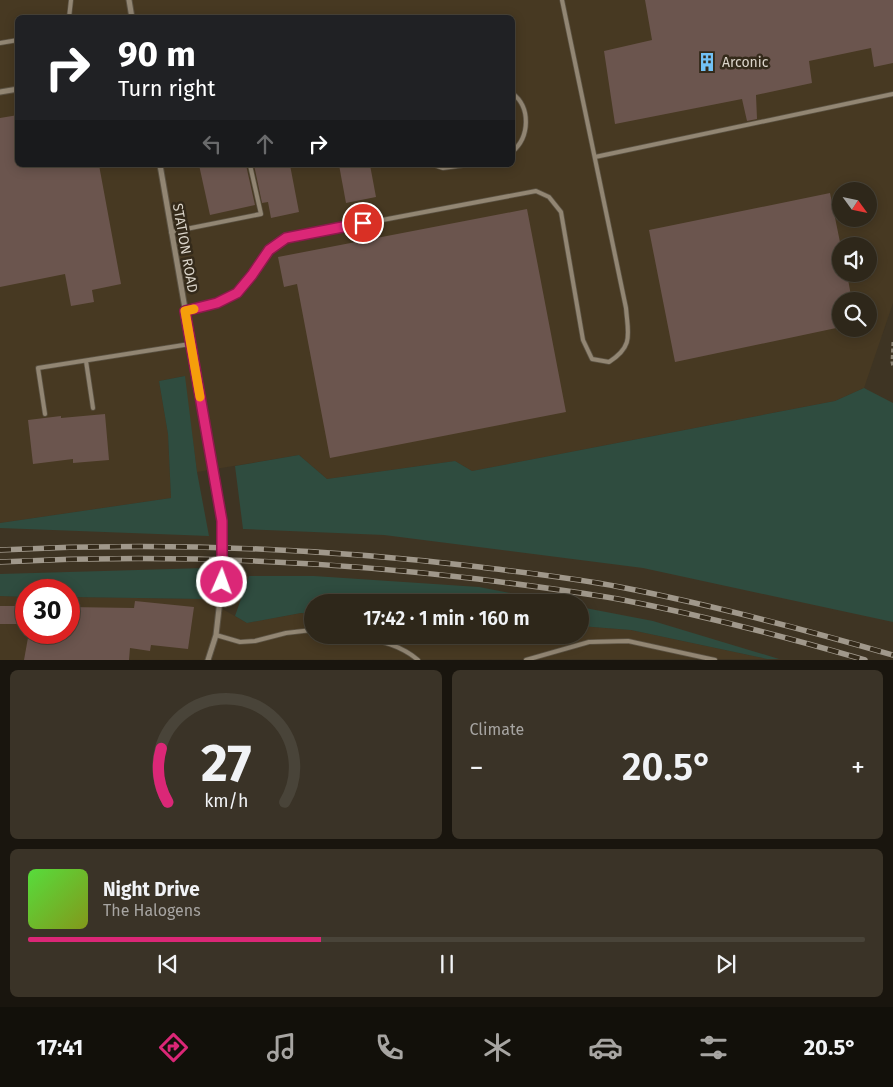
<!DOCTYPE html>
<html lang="en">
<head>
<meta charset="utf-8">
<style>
  :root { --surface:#2e271a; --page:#3a3327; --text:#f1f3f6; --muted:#a7a5a2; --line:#494439; --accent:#db2777 }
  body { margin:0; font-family:"Fira Sans",sans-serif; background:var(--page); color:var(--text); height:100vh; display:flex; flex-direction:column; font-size:19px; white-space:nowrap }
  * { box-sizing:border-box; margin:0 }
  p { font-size:16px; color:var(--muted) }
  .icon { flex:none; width:28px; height:28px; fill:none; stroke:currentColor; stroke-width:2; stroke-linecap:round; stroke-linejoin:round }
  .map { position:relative; height:660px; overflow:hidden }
  .sheet { display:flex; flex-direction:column; gap:10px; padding:10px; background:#19150e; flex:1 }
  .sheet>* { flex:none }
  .hud { position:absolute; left:15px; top:15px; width:500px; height:152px; border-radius:8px; box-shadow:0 2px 12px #0003,0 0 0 1px var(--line); background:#202124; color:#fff; overflow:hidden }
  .needle { width:32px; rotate:123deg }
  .buttons { position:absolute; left:832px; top:182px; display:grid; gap:10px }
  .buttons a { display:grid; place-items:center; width:45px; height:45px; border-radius:50%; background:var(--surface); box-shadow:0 2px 12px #0003,0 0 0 1px var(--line); font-size:25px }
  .speed { position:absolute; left:15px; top:579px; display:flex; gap:10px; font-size:25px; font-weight:700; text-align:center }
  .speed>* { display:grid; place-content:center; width:65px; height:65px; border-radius:50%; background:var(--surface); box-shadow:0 2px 12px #0003,0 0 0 1px var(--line); line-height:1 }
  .speed .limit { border:8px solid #d22; background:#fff; color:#111 }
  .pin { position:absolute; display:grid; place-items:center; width:42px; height:42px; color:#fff; margin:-21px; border:2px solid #fff; border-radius:50%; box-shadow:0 1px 5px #0007 }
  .me { position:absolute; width:55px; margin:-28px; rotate:2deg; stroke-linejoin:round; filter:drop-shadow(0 0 4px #0008) }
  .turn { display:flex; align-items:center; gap:18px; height:105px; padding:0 20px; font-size:22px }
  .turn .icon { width:65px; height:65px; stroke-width:2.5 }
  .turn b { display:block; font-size:35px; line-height:42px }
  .lanes { display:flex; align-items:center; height:48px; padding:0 20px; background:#0003; justify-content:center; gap:25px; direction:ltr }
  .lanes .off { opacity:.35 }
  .big { font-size:38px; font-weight:600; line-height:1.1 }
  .sheet .card { flex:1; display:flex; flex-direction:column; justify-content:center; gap:8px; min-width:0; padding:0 18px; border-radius:8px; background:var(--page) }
  .sheet .dial { align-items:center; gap:0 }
  .dial svg { height:130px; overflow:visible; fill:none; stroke:var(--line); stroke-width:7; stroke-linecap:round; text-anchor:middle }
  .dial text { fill:var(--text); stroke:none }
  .song { display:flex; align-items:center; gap:15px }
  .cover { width:60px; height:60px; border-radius:8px; background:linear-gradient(135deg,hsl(110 70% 55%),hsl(70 70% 35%)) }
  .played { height:5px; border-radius:2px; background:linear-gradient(90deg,var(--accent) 35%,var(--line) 35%) }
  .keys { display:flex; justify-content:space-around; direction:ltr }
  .heat { display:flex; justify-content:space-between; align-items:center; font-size:28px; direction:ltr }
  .sheet .tiles { flex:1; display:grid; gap:10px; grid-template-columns:1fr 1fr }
  .card:last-child { grid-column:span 2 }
  .trip { position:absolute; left:304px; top:594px; width:285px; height:50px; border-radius:25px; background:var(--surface); box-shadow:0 2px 12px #0003,0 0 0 1px var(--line); font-weight:600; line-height:50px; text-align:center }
  .menu { display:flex; height:80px; justify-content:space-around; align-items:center; background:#12100a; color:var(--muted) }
  .menu .icon { width:35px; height:35px }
  .menu .current { color:var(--accent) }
  .menu b { font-size:22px; color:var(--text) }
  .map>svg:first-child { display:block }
  .built { fill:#473922; fill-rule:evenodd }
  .green { fill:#2f4c3f }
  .building { fill:#6b554e }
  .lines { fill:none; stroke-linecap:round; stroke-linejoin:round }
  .service-casing { stroke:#5c5344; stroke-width:5.5 }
  .minor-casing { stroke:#5c5344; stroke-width:7 }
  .path { stroke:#8a8274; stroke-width:3; stroke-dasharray:4 2.5; stroke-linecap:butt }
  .service { stroke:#928673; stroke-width:4 }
  .minor { stroke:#928673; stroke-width:5 }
  .rail-casing { stroke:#a0988b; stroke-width:5.5 }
  .rail { stroke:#342a1a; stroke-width:4; stroke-dasharray:11; stroke-linecap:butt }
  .route-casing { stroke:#8e194d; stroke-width:12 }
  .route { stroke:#db2777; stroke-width:9 }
  .slow { stroke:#f59e0b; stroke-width:9 }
  .labels { text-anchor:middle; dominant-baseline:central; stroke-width:5; stroke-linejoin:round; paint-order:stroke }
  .poi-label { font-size:14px; fill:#dbd5ca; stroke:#342a1a; text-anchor:start }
  .street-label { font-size:14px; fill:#dbd5ca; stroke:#342a1a }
</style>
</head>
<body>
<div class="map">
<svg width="893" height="660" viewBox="0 0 893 660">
  <rect width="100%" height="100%" fill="#3e3423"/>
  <g class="built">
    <path d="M0 0H893V303L864 388 835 401 472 471 455 461 327 479 299 455 197 472 184 376 159 381 168 434 171 498 0 523ZM18 18H512V165H18ZM841 191H869V219H841ZM841 246H869V274H841ZM841 301H869V329H841Z"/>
    <path d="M0 596 26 597V632H69V597L205 599 247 623 301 613 312 614V635H580V626L631 630 767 659 0 660Z"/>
  </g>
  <g class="green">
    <path d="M185 376 197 472 209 536 0 528V523L171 498 168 434 159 381Z"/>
    <path d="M864 388 893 403V622L643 568 384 535 243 529 235 466 299 455 327 479 455 461 472 471 835 401Z"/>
    <path d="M206 568 205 599 69 597V590H26V597L0 596V574Z"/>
    <path d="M249 576H314L479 587 558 602H312V614L301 613 247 623 235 616Z"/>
    <path d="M580 607 653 621 779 659H767L631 630 580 626Z"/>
  </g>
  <g class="building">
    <path d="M645 0H893V63L874 67 871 48 809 61 812 83 756 95 757 119 747 121 742 99 615 124 604 51 652 40Z"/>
    <path d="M18 115V165H99L121 284 92 290 94 302 71 306 65 274 0 287V118Z"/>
    <path d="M199 165H246L255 205 210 215Z"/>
    <path d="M254 165H290L299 212 271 218 268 202 262 203Z"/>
    <path d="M339 165H370L376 197 346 203Z"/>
    <path d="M830 193 841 247V274H847L852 301H841V327L675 362 649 230Z"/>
    <path d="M527 209 566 412 330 458 297 284 284 287 278 257Z"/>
    <path d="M105 414 109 460 73 463V459L33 464 28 420 61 416V418Z"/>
    <path d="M135 601 194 607 188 649 151 645 150 651 130 648 129 660H24L29 632H69V607L134 608Z"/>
    <rect x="0" y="606" width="26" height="18"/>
  </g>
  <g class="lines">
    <g class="service-casing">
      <g id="service">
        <path d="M69 18 71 0"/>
        <path d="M0 43 18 40"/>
        <path d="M512 93C531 107 530 137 512 152"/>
        <path d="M595 157 893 94"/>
        <path d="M434 165 443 168 465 165"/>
        <path d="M171 232 261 214 250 165"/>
        <path d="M185 311 217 303 237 293 252 275 269 250 287 238 536 191 549 197 561 212 583 340 592 359 609 362C634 346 628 334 626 308L562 0"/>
        <path d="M86 361 93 408"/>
        <path d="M45 414 38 368 190 344"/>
        <path d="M216 635 240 642 255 641 286 633 312 630"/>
        <path d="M353 635C376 640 400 644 418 660"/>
        <path d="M526 660 589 642 628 641 715 660"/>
      </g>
    </g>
    <g class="minor-casing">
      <g id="minor">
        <path d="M129 0 132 18"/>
        <path d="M0 92 18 89"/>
        <path d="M160 165 222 521V582L216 635 208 660"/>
      </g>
    </g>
    <path class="path" d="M893 342 892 362 893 367"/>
    <use href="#service" class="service"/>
    <use href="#minor" class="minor"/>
    <g class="rail-casing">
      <g id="rail">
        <path d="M0 550C160 542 321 548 480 567 527 573 574 578 620 587 712 605 803 629 893 655"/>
        <path d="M0 562C160 554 320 560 478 579 525 585 572 591 618 599 701 615 783 636 865 660"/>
      </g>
    </g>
    <use href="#rail" class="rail"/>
  </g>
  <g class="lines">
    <g class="route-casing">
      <path id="route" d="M222 582V521L185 311 217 303 237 293 252 275 269 250 286 238 363 223"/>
    </g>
    <use href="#route" class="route"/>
    <path class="slow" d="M194 309 185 311 200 397"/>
  </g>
  <defs>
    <g id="building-bare" transform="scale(1.5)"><path d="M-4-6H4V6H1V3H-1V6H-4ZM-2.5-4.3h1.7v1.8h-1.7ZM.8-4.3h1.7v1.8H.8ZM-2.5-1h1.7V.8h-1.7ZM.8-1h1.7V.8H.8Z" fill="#72c1f5" stroke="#342a1a" stroke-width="2.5" paint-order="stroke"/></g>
  </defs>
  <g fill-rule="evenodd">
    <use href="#building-bare" x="707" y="62"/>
  </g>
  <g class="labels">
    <g class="poi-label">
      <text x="722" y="62">Arconic</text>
    </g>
    <g class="street-label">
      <text transform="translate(185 248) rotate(80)">STATION ROAD</text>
    </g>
  </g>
</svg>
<div class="buttons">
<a><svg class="needle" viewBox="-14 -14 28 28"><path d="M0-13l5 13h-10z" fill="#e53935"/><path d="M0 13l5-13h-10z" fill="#a7a5a2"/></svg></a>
<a><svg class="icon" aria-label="sound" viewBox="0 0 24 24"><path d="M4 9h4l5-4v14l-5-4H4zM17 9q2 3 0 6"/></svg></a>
<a><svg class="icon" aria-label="search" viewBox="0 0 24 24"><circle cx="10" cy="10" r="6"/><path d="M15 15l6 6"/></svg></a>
</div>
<div class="speed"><div class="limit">30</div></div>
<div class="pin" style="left:363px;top:223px;background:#d93025"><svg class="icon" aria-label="arrive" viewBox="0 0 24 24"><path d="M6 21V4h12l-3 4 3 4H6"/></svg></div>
<svg class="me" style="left:222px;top:582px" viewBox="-20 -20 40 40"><circle r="17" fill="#db2777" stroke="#fff" stroke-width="3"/><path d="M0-11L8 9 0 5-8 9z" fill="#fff"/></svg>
<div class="trip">17:42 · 1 min · 160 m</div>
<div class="hud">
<div class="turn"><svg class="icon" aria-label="right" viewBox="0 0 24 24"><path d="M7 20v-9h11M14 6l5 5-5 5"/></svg><div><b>90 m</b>Turn right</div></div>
<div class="lanes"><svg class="icon off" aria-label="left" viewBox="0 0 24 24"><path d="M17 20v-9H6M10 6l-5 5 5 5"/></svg><svg class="icon off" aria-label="ahead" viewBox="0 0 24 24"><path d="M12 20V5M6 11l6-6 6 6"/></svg><svg class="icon" aria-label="right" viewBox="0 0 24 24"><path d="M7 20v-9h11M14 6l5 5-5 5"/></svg></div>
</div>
</div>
<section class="sheet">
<div class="tiles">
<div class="card dial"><svg viewBox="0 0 100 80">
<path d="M14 69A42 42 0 1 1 86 69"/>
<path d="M14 69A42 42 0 0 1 10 36" stroke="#db2777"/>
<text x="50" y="56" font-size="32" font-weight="700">27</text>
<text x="50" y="72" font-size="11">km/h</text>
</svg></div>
<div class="card"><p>Climate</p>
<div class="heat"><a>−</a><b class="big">20.5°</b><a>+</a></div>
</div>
<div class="card">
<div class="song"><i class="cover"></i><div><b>Night Drive</b><p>The Halogens</p></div></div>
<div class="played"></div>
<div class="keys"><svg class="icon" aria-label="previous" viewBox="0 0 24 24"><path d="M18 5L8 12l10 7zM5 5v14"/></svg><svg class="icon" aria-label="pause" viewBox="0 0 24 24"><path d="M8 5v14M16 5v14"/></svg><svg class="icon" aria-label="next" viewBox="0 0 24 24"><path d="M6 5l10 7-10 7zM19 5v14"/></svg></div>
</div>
</div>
</section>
<nav class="menu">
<b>17:41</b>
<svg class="icon current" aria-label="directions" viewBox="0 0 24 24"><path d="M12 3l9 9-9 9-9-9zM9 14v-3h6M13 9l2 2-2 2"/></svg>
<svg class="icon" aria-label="music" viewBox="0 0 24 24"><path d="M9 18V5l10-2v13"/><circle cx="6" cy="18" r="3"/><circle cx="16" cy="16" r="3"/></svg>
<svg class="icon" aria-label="phone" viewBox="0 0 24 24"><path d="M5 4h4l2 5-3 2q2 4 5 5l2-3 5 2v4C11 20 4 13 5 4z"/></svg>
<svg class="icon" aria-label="climate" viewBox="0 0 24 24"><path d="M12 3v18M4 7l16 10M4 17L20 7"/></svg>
<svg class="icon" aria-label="car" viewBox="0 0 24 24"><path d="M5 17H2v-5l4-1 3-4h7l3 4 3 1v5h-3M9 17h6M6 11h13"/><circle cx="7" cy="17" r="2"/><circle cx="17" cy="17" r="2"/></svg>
<svg class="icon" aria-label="filters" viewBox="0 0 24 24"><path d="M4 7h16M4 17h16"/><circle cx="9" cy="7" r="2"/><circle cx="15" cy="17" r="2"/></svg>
<b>20.5°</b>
</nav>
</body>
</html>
